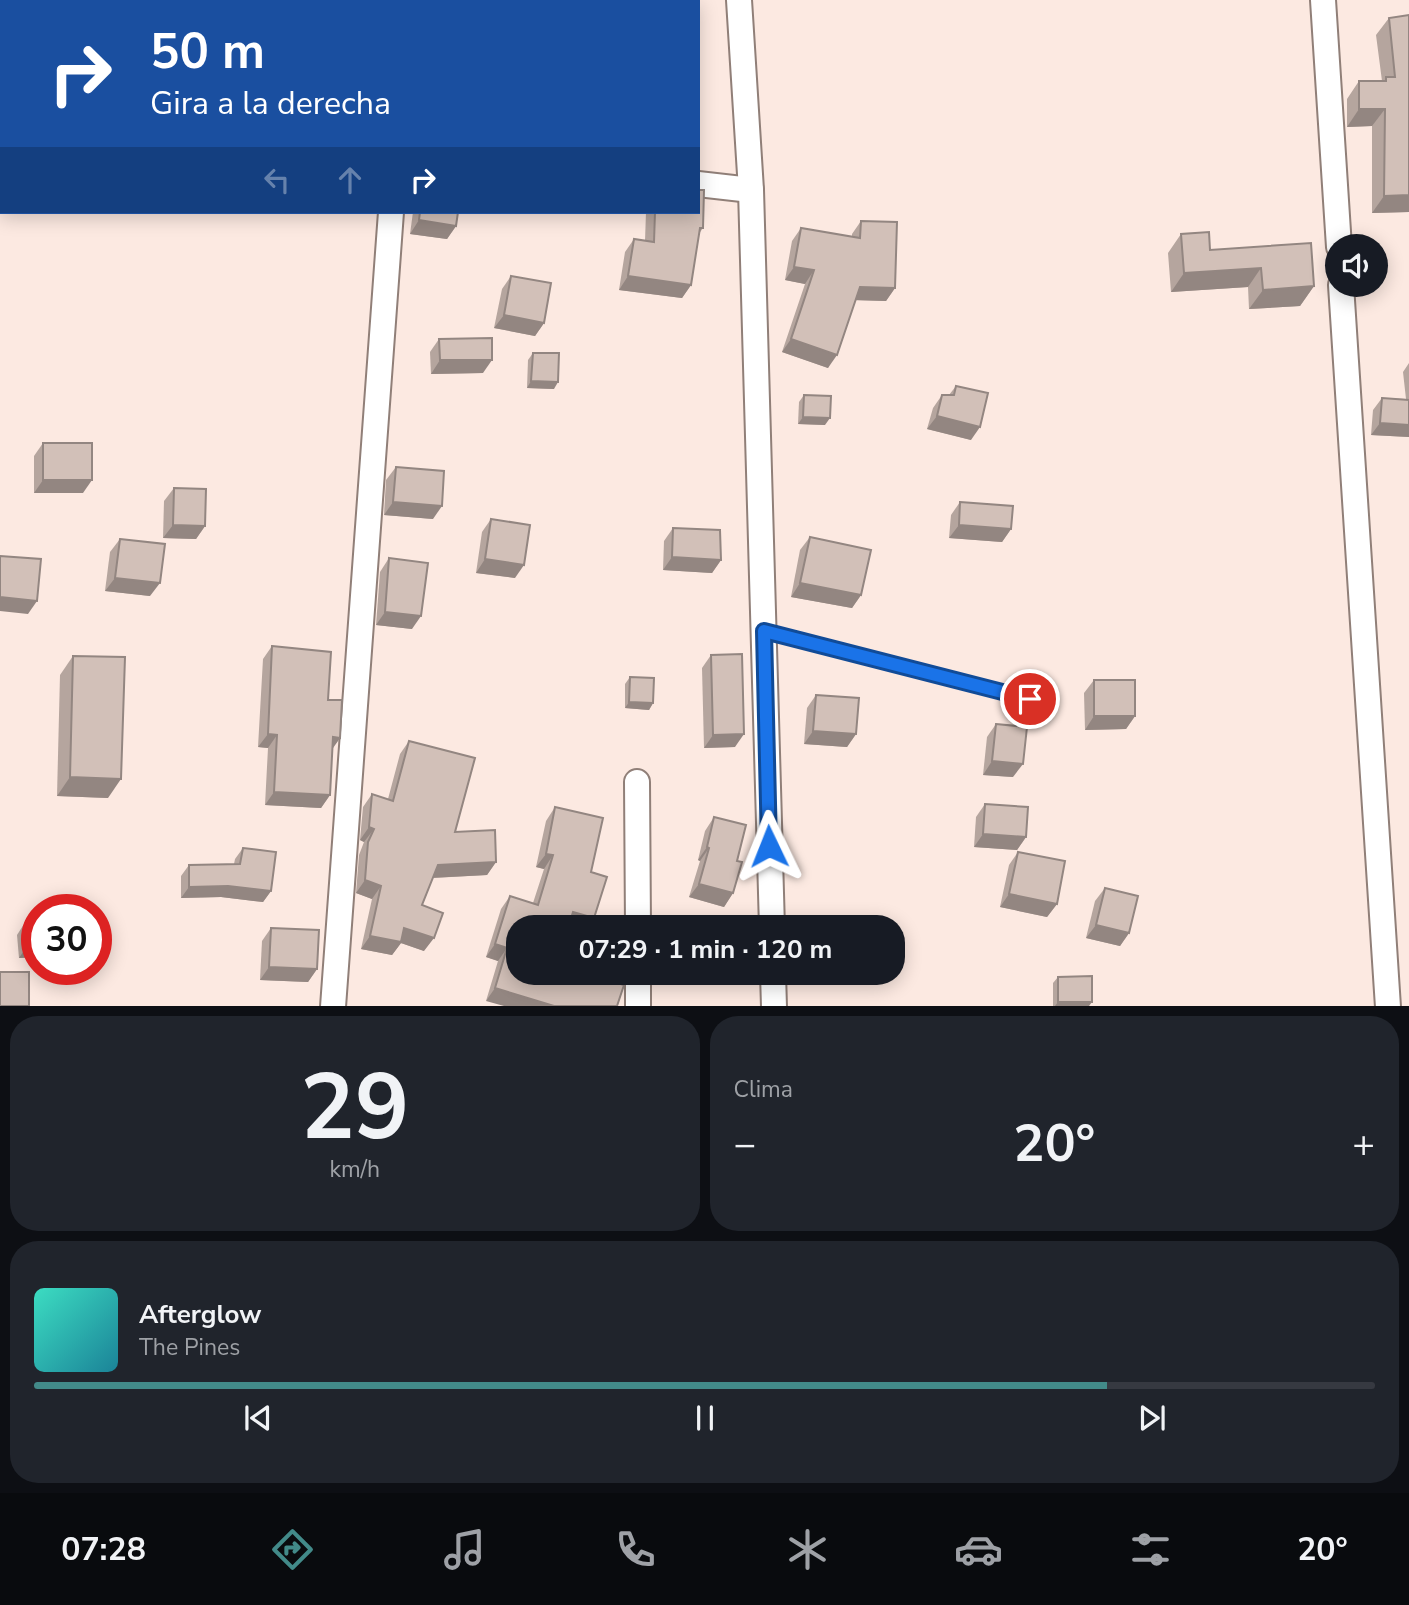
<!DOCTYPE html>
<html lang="es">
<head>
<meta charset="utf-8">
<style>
  :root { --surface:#171b24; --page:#20242c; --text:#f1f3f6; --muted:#9ea1a6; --line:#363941; --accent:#428a89 }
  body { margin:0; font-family:"Nunito Sans",sans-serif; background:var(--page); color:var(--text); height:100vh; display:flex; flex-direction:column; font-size:26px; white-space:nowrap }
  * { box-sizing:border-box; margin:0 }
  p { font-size:23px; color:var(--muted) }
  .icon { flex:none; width:38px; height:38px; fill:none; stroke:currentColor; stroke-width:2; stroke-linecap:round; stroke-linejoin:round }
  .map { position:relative; height:1006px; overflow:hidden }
  .drawer { display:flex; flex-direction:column; gap:10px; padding:10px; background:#0d0f14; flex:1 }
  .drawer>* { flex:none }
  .hud { position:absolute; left:0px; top:0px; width:700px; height:214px; box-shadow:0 4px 18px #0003; background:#1a4fa0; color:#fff; overflow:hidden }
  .buttons { position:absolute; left:1325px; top:234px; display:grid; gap:14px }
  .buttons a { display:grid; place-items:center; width:63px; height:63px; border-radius:50%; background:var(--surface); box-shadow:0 4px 18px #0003; font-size:35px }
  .speed { position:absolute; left:21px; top:894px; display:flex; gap:14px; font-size:35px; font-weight:700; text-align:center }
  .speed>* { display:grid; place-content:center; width:91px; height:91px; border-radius:50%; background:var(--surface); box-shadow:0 4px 18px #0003; line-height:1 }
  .speed .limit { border:10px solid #d22; background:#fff; color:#111 }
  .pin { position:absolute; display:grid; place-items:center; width:60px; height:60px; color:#fff; margin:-30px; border:4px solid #fff; border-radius:50%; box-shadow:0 2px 7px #0007 }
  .me { position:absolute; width:77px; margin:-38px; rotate:358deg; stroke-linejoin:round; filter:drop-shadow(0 0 5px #0008) }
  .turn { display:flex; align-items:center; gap:24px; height:147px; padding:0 35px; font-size:32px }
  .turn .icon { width:91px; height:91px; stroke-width:2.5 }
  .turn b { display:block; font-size:49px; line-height:60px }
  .lanes { display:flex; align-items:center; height:66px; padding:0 35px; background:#0003; justify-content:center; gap:35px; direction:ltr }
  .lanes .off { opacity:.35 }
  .big { font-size:52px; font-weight:700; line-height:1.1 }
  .drawer .widget { flex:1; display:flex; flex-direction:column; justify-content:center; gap:10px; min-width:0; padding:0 24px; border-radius:28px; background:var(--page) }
  .drawer .dial { align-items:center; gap:0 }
  .dial b { font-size:91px; line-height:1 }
  .song { display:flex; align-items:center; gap:21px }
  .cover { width:84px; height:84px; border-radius:10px; background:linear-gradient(135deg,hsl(170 70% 55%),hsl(190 70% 35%)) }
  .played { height:7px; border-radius:4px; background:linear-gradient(90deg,var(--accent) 80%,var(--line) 80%) }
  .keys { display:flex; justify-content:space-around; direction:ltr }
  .heat { display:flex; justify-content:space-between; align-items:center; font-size:38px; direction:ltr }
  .drawer .tiles { flex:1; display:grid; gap:10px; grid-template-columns:1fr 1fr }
  .widget:last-child { grid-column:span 2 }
  .trip { position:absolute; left:506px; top:915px; width:399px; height:70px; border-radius:28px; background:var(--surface); box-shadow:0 4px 18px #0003; font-weight:700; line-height:70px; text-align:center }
  .menu { display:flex; height:112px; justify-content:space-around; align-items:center; background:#090b0e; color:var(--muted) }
  .menu .icon { width:49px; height:49px }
  .menu .selected { color:var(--accent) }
  .menu b { font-size:32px; color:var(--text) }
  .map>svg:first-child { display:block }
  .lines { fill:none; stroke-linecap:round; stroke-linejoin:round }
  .lane-casing { stroke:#907f78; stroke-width:16 }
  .street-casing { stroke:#907f78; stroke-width:28 }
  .lane { stroke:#fff; stroke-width:12 }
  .street { stroke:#fff; stroke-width:24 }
  .wall { fill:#b5a59e }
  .shaded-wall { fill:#938681 }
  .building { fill:#d2c0b8; stroke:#938681; stroke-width:2 }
  .route-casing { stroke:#114b97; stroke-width:18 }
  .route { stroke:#1a73e8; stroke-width:12 }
</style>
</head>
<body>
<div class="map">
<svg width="1409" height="1007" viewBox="0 0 1409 1007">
  <rect width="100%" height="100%" fill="#fce9e1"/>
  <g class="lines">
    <g class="lane-casing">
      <path id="lane" d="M764 631 1030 699"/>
    </g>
    <g class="street-casing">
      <g id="street">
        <path d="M241 0V2"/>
        <path d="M739 0 751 190 772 928"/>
        <path d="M1323 0 1339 247"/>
        <path d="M401 2V0"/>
        <path d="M0 162H2"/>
        <path d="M698 184 751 190"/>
        <path d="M1341 285 1388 1007"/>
        <path d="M637 782 638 928"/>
        <path d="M638 973V1007"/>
        <path d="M773 973 774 1007"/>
        <path d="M333 1007 391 212"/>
      </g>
    </g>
    <use href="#lane" class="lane"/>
    <use href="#street" class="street"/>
  </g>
  <g class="wall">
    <rect x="266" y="0" width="34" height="2"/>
    <rect x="359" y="0" width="41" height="2"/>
    <path d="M1409 15V212L1372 213V126L1347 127V99L1359 81H1382L1376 35 1389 18Z"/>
    <path d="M413 212H458L456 226 447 239 410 234Z"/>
    <path d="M646 212H698L703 228 698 235 691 285 682 298 619 290 625 252 634 239 645 241Z"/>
    <path d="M861 221 895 288 886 301 855 300 828 368 782 352 805 284 785 280 792 241 801 228 852 237V234Z"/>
    <path d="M1181 234 1210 250 1314 286 1300 306 1249 309 1248 287 1171 292 1168 253Z"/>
    <path d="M511 276 544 323 535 336 494 328 502 289Z"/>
    <path d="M439 339 483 373 431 374 430 352Z"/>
    <path d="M533 353 554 389 527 388 528 360Z"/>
    <path d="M1409 363V437L1371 435 1373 410 1382 398 1406 399 1403 372Z"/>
    <path d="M956 386 971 440 927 429 933 408 942 395H949Z"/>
    <path d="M804 395 825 425 798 424 799 402Z"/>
    <path d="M43 443 83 493H34V456Z"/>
    <path d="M396 467 433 519 384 515 386 480Z"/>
    <path d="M174 488 205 526 196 539 163 538 164 501Z"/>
    <path d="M960 502 1011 529 1002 542 949 538 951 515Z"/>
    <path d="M491 519 515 578 476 573 482 532Z"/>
    <path d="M673 528 721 560 712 573 663 570 664 541Z"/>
    <path d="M810 537 861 595 852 608 791 597 800 550Z"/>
    <path d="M120 539 150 596 105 591 110 552Z"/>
    <path d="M389 558 412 629 376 625 380 572Z"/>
    <path d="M272 646 328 700 340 738 332 748 330 795 321 808 265 805 268 748 258 747 263 659Z"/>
    <path d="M711 655 735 747 704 748 702 668Z"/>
    <path d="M73 656 108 798 57 796 60 675Z"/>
    <path d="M630 677 653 703 649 710 625 708V684Z"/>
    <path d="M1094 680 1135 716 1126 729 1085 730 1084 693Z"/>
    <path d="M816 695 856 734 847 747 804 744 807 708Z"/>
    <path d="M996 724 1013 777 983 775 987 737Z"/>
    <path d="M409 741 455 832 496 862 487 875 433 878 422 905 424 951 401 943 392 955 361 949 372 899 356 893 359 855 364 842 360 840 363 807 372 794 388 799 400 754Z"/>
    <path d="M985 804 1026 837 1017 850 974 847 976 817Z"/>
    <path d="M555 807 591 872 594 918 588 928H573L569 926 486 1001 498 961 486 957 501 909 510 896 533 903 544 869 536 867 546 821Z"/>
    <path d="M714 817 737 861 733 893 724 907 689 897 700 861 698 860 705 831Z"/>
    <path d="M243 848 271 891 263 902 221 897 181 898V876L189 865 234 864 235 859Z"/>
    <path d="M1018 852 1057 904 1047 917 1000 907 1009 865Z"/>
    <path d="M1105 888 1129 933 1120 946 1086 938 1095 901Z"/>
    <path d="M37 920V957L19 958 17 935 26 921Z"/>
    <path d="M271 928 317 969 308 982 260 980 262 941Z"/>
    <path d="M1058 977 1089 1006H1053V983Z"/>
  </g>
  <g class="shaded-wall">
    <path d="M1359 109H1385L1372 126 1347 127Z"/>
    <path d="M1409 195V212L1372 213 1384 196Z"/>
    <path d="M419 220 456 226 447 239 410 234Z"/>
    <path d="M794 267 814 270 805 284 785 280Z"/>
    <path d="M1261 268 1248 287 1171 292 1184 273Z"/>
    <path d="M628 276 691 285 682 298 619 290Z"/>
    <path d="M1314 286 1300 306 1249 309 1263 290Z"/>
    <path d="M860 287 895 288 886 301 851 300Z"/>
    <path d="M504 315 544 323 535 336 494 328Z"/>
    <path d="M791 339 837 355 828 368 782 352Z"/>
    <path d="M440 360H492L483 373 431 374Z"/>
    <path d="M531 381 558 382 554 389 527 388Z"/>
    <path d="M937 416 980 427 971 440 927 429Z"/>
    <path d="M803 417 830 418 825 425 798 424Z"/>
    <path d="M1380 423 1409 425V437L1371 435Z"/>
    <path d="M43 480H92L83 493H34Z"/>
    <path d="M393 502 442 506 433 519 384 515Z"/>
    <path d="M173 525 205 526 196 539 163 538Z"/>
    <path d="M959 525 1011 529 1002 542 949 538Z"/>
    <path d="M672 557 721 560 712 573 663 570Z"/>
    <path d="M485 559 524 565 515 578 476 573Z"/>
    <path d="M115 578 160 583 150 596 105 591Z"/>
    <path d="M800 583 861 595 852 608 791 597Z"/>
    <path d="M0 597 37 601 28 614 0 611Z"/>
    <path d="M385 612 421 616 412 629 376 625Z"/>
    <path d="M629 702 653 703 649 710 625 708Z"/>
    <path d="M1094 716H1135L1126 729 1085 730Z"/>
    <path d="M813 731 856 734 847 747 804 744Z"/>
    <path d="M268 734 277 735 268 748 258 747Z"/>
    <path d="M744 734 735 747 704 748 713 735Z"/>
    <path d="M333 737 340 738 331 751Z"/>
    <path d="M992 761 1023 764 1013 777 983 775Z"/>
    <path d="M70 777 121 779 108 798 57 796Z"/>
    <path d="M274 792 330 795 321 808 265 805Z"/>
    <path d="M369 827 374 829 364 842 360 840Z"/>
    <path d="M983 834 1026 837 1017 850 974 847Z"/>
    <path d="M707 847 709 848 700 861 698 860Z"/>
    <path d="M546 854 553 855 544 869 536 867Z"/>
    <path d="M496 862 487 875 429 878 438 865Z"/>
    <path d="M365 880 381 886 372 899 356 893Z"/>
    <path d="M699 884 733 893 724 907 689 897Z"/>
    <path d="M228 886 271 891 263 902 221 897 181 898 189 887Z"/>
    <path d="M1009 894 1057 904 1047 917 1000 907Z"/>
    <path d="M573 912 594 918 588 928H573L564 925Z"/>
    <path d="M1096 925 1129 933 1120 946 1086 938Z"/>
    <path d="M404 928 434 938 424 951 401 943 392 955 361 949 370 936Z"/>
    <path d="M37 944V957L19 958 28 945Z"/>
    <path d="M495 944 507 948 498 961 486 957Z"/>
    <path d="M269 967 317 969 308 982 260 980Z"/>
    <path d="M495 988 554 1006H504L486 1001Z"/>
    <path d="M1058 1002H1092L1089 1006H1055Z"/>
  </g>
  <g class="building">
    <rect x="276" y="0" width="24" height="2"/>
    <rect x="370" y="0" width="30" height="2"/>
    <path d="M1409 15V195L1384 196 1385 109H1359V81H1386V77H1395L1389 18Z"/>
    <rect x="0" y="19" width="2" height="51"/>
    <path d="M698 190H704L703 228H700L691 285 628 276 634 239 654 242 655 212H698Z"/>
    <path d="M420 212H458L456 226 419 220Z"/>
    <path d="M861 221 897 222 895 288 860 287 837 355 791 339 814 270 794 267 801 228 860 238Z"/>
    <path d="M1209 232 1210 250 1311 243 1314 286 1263 290 1261 268 1184 273 1181 234Z"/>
    <path d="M511 276 551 283 544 323 504 315Z"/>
    <path d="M492 338V360H440L439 339Z"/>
    <path d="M533 353H559L558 382 531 381Z"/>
    <path d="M956 386 988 393 980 427 937 416 942 395H954Z"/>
    <path d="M804 395 831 396 830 418 803 417Z"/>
    <path d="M1382 398 1409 400V425L1380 423Z"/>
    <rect x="43" y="443" width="49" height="37"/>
    <path d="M396 467 444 471 442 506 393 502Z"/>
    <path d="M174 488 206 489 205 526 173 525Z"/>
    <path d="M960 502 1013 506 1011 529 959 525Z"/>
    <path d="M491 519 530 525 524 565 485 559Z"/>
    <path d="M673 528 720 530 721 560 672 557Z"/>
    <path d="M810 537 871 550 861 595 800 583Z"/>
    <path d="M120 539 165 544 160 583 115 578Z"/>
    <path d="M0 556 41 559 37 601 0 597Z"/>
    <path d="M389 558 428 563 421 616 385 612Z"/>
    <path d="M272 646 331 652 328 700H342L340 738 333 737 330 795 274 792 277 735 268 734Z"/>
    <path d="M742 654 744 734 713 735 711 655Z"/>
    <path d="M73 656 125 657 121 779 70 777Z"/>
    <path d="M630 677 654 678 653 703 629 702Z"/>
    <rect x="1094" y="680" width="41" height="36"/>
    <path d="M816 695 859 698 856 734 813 731Z"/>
    <path d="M996 724 1027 727 1023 764 992 761Z"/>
    <path d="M409 741 475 758 455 832 495 830 496 862 438 865 422 905 443 913 434 938 404 928 401 942 370 936 381 886 365 880 368 842 374 829 369 827 372 794 393 801Z"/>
    <path d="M985 804 1028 807 1026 837 983 834Z"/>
    <path d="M555 807 603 818 591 872 607 877 594 918 573 912 568 928H518V973H584L624 985 617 1006H554L495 988 507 948 495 944 510 896 538 905 553 855 546 854Z"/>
    <path d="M714 817 746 825 737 861 742 862 733 893 699 884 709 848 707 847Z"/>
    <path d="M243 848 276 852 271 891 228 886 189 887V865L240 864Z"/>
    <path d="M1018 852 1065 861 1057 904 1009 894Z"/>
    <path d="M1105 888 1138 896 1129 933 1096 925Z"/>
    <path d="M37 920V944L28 945 26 921Z"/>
    <path d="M271 928 319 930 317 969 269 967Z"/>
    <rect x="0" y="972" width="29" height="34"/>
    <path d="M1092 976V1002H1058V977Z"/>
  </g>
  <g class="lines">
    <g class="route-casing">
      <path id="route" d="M769 846 764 631 1030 699"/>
    </g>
    <use href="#route" class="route"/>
  </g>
</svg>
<div class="buttons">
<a><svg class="icon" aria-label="sound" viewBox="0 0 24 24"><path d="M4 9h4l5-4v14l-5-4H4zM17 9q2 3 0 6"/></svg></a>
</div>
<div class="speed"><div class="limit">30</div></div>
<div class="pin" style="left:1030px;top:699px;background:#d93025"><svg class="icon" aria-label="arrive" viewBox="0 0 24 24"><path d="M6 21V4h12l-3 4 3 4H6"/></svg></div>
<svg class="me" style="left:769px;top:846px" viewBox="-20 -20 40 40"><path d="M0-17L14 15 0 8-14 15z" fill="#1a73e8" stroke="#fff" stroke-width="4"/></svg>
<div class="trip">07:29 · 1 min · 120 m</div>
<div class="hud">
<div class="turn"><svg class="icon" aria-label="right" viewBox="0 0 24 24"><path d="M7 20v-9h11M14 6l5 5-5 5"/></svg><div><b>50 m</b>Gira a la derecha</div></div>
<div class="lanes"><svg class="icon off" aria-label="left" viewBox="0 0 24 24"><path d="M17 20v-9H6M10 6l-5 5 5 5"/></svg><svg class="icon off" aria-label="ahead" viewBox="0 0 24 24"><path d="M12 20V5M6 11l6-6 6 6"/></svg><svg class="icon" aria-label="right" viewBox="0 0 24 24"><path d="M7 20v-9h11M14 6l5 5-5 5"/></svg></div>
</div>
</div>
<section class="drawer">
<div class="tiles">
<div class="widget dial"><b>29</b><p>km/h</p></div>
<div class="widget"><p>Clima</p>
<div class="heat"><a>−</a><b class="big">20°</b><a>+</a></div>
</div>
<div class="widget">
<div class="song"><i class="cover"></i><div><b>Afterglow</b><p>The Pines</p></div></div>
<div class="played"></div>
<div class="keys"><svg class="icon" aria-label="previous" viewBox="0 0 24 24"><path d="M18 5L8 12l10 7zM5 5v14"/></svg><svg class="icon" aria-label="pause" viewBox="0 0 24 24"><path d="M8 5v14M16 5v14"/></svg><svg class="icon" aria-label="next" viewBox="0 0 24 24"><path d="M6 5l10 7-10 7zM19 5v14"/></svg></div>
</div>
</div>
</section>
<nav class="menu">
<b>07:28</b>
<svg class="icon selected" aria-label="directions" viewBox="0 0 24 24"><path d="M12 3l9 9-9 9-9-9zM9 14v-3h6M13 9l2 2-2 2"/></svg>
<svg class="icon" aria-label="music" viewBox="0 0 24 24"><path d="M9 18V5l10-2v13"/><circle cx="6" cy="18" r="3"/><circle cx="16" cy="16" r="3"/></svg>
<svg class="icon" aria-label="phone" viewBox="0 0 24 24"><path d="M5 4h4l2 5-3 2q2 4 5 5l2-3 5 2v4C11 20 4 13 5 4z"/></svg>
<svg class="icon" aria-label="climate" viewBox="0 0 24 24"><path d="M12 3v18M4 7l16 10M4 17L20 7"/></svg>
<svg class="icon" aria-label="car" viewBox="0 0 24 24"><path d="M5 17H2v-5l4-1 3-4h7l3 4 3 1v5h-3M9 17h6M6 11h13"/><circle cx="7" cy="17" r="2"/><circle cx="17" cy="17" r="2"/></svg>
<svg class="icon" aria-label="filters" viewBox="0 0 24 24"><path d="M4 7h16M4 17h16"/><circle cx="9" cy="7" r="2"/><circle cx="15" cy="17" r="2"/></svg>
<b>20°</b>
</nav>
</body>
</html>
